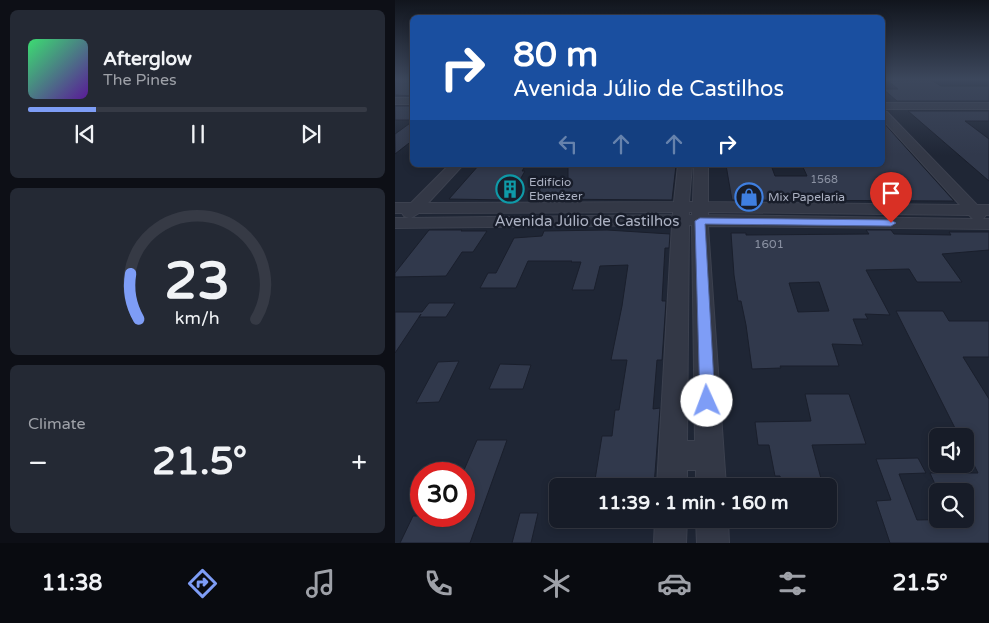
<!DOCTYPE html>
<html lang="en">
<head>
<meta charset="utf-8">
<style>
  :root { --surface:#171c28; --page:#242934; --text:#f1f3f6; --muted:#9ea1a8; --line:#363a45; --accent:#7e9df6 }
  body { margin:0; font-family:"Varela Round",sans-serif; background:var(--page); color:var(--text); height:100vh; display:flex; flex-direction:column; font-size:19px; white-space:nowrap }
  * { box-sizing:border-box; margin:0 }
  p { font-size:16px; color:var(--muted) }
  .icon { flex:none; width:28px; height:28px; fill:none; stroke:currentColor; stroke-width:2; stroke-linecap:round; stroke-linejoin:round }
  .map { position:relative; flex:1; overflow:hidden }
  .drawer { display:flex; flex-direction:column; gap:10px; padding:10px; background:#0d0f16; width:395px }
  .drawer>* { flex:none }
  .hud { position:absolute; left:15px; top:15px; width:475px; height:152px; border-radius:8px; box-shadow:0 2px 8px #0003,0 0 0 1px var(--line); background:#1a4fa0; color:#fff; overflow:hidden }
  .buttons { position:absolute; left:534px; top:428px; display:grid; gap:10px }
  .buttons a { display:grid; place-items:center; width:45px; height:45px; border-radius:8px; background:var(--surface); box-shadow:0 2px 8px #0003,0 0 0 1px var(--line); font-size:25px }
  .speed { position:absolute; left:15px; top:462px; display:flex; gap:10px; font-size:25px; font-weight:700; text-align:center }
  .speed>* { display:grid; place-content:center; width:65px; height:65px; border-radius:50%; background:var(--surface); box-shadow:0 2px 8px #0003,0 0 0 1px var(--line); line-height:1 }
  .speed .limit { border:8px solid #d22; background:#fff; color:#111 }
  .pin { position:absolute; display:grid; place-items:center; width:42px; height:42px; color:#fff; margin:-51px -21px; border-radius:50% 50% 50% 0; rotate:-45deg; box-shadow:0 0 5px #0007 }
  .pin .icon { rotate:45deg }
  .me { position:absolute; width:55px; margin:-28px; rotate:358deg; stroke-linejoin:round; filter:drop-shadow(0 0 4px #0008) }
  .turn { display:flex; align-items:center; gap:18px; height:105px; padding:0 20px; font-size:22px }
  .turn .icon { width:65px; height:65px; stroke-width:2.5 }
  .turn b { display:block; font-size:35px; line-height:42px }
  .lanes { display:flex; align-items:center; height:48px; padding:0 20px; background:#0003; justify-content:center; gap:25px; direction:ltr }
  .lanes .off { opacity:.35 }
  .big { font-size:38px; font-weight:700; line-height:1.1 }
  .drawer .tile { flex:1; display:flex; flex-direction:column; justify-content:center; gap:8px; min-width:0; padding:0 18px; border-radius:8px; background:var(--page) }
  .drawer .dial { align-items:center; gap:0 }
  .dial svg { height:130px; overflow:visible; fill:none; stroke:var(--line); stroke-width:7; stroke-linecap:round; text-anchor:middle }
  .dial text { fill:var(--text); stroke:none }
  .song { display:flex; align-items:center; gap:15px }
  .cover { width:60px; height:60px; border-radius:8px; background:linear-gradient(135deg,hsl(140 70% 55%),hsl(270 70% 35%)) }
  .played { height:5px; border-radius:2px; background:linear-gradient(90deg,var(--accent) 20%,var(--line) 20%) }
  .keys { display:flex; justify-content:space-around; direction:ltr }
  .heat { display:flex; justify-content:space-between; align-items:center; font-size:28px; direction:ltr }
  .trip { position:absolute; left:154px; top:478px; width:288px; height:50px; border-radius:8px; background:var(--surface); box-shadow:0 2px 8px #0003,0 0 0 1px var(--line); font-weight:700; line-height:50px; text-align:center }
  .tab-bar { display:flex; height:80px; justify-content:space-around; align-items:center; background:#090b10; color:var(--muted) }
  .tab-bar .icon { width:35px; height:35px }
  .tab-bar .active { color:var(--accent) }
  .tab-bar b { font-size:22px; color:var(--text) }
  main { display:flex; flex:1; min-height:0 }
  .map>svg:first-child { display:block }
  .building { fill:#31394c; stroke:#1a1f2c; fill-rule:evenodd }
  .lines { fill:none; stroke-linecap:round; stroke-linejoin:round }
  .minor-casing { stroke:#3c414f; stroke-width:2 }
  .minor { fill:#333846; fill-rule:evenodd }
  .route { fill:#7e9df6; stroke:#5266a0 }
  .labels { text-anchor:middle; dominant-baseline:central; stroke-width:5; stroke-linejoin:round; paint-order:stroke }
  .far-number-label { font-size:11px; fill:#8b92a3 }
  .far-poi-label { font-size:12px; fill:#acb2c3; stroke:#181d2a; text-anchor:start }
  .number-label { font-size:12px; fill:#8b92a3 }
  .street-label { font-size:15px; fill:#acb2c3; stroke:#181d2a }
</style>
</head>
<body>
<main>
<section class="drawer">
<div class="tile">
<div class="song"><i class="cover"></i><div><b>Afterglow</b><p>The Pines</p></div></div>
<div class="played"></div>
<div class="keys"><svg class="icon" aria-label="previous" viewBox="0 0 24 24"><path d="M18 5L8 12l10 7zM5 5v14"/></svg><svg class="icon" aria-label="pause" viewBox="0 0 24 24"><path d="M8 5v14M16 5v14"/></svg><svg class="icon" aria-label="next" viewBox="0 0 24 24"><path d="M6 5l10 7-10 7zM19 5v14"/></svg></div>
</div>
<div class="tile dial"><svg viewBox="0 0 100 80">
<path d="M14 69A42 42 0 1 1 86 69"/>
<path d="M14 69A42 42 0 0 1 9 41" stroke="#7e9df6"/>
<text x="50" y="56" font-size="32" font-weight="700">23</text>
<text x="50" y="72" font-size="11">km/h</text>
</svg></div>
<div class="tile"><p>Climate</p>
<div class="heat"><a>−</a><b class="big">21.5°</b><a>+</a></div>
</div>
</section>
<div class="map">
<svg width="594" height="543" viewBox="0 0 594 543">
  <rect width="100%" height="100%" fill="#1f2635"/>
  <g class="building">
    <path d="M0 79H18V96L0 95Z"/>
    <path d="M536 80 546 86H594V101H502L488 89H503L493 81Z"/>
    <rect x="0" y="106" width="18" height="14"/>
    <path d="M513 111H594V121H570L594 139V181Z"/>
    <path d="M18 121V140L0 154V134Z"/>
    <path d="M488 122 559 201 337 200 331 165H376L380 176H412L407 165H488Z"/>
    <path d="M84 165H131L127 171H130L126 178 112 200 54 199Z"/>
    <path d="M173 165H281L277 200 140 199 150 179H173Z"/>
    <path d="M34 230H67L66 231H92L78 252H67L51 276 0 277V273Z"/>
    <path d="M212 230 275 234 274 248H270L267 301H271L267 360H262L258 409 265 408 259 486H199L207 436H217L220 410H224L232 360H216L227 306 233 265 205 266 199 290H177L186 262H176L177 261H133L121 288H85L93 273H101L119 238 147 236 149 231Z"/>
    <path d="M471 230H496L499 234 556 235 554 232H594V250L547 254 567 282H522L514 269 471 270 495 315 470 314 473 319H458L468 345 437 344 444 366H385L386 368 357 369 351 325 346 301H343L339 275 336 233H351V235L474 234ZM424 282 434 311 403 312 394 283Z"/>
    <path d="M34 303H60L51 317H24L26 314 0 353V312H27Z"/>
    <path d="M501 311H548L554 321H594V357H568L594 399V543H495L481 501 496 500 481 459 523 458 531 473 504 474 522 520 570 519V491H543L535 473H583L570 447V436H564Z"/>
    <path d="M64 361 44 402 21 403 43 362Z"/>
    <path d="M105 364 136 365 128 389H94Z"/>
    <path d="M410 394H454L471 444 417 445 428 486H387L385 476H380L374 445H363L360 422 416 421Z"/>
    <path d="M82 440H112L75 543H5L18 516H69V470Z"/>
    <path d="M125 513H143L136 543H117Z"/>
  </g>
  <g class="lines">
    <g class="minor-casing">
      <g id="minor">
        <rect x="0" y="98" width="18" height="6"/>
        <rect x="488" y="103" width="106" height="6"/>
        <path d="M488 111 492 112 582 205H594V215H591L588 219H594V229L313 226 331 486H301V470H292V486H262L277 225 0 228V218H14L9 216 7 213H0V203H16L54 165H68L33 203 279 202 283 165H297L294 202H298L299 165H313V202L565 205 488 120ZM278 212V215L16 218 24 213ZM294 212H297V215H294ZM313 212 574 215 578 219 313 215ZM294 225H297L300 441H292Z"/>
        <path d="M260 519H292L291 543H259Z"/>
        <path d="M301 519H333L334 543H302Z"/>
      </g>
    </g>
    <use href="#minor" class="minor"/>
  </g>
  <linearGradient id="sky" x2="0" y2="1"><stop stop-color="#11151d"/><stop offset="0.51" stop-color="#3c475c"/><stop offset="1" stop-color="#3c475c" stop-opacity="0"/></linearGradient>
  <rect width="594" height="155" fill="url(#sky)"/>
  <path class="route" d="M305 218 496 220 501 223 496 226 310 224 320 401 318 406 312 408 307 406 305 401 300 221Z"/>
  <defs>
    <g id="building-ring" transform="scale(1.4375)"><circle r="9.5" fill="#181d2a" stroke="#0f9aa8" stroke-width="1.5"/><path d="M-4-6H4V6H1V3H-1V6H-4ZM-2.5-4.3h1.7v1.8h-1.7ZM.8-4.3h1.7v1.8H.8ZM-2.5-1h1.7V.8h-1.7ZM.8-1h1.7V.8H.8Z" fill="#0f9aa8"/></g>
    <g id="shop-ring" transform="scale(1.4375)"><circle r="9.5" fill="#181d2a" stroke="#3f7fe0" stroke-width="1.5"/><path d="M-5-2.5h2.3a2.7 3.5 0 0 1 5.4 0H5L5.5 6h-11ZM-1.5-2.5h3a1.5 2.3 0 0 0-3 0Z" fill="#3f7fe0"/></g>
  </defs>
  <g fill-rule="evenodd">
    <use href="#building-ring" x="115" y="189"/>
    <use href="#shop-ring" x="354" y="197"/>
  </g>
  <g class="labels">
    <g class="far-number-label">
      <text x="429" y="179">1568</text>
    </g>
    <g class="far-poi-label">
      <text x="134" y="182">Edifício<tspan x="134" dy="14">Ebenézer</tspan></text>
      <text x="373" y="197">Mix Papelaria</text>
    </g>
    <g class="number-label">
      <text x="374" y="244">1601</text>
    </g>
    <g class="street-label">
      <text x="192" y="221">Avenida Júlio de Castilhos</text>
    </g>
  </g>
</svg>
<div class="buttons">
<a><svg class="icon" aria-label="sound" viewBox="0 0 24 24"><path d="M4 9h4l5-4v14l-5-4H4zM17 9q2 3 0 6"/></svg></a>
<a><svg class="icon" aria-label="search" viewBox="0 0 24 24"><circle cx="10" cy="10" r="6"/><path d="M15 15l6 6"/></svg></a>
</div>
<div class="speed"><div class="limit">30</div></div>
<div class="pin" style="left:496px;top:223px;background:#d93025"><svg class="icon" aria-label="arrive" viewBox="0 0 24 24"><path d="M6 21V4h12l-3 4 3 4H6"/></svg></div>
<svg class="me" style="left:312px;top:401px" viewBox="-20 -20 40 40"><circle r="19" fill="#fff"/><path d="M0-13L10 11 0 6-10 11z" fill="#7e9df6"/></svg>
<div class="trip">11:39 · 1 min · 160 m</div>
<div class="hud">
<div class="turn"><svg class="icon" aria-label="right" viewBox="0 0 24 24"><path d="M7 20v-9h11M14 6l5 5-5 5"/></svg><div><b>80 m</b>Avenida Júlio de Castilhos</div></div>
<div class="lanes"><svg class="icon off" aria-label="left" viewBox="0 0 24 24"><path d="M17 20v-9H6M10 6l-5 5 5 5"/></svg><svg class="icon off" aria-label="ahead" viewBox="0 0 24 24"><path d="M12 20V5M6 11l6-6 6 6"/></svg><svg class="icon off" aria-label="ahead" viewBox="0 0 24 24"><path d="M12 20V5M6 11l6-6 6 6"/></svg><svg class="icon" aria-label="right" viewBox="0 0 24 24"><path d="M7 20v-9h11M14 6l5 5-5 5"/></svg></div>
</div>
</div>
</main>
<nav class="tab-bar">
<b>11:38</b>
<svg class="icon active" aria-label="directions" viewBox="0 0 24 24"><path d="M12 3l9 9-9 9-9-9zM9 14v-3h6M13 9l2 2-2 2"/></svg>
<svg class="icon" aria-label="music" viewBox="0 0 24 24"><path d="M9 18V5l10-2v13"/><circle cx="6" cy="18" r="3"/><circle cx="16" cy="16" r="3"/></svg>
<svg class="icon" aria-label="phone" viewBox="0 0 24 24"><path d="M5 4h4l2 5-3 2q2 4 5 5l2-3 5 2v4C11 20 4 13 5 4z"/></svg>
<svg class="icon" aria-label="climate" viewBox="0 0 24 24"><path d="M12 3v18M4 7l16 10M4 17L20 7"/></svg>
<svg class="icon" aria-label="car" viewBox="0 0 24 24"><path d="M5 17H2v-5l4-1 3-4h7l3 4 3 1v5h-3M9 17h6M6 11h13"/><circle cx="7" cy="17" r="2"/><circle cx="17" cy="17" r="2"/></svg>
<svg class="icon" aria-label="filters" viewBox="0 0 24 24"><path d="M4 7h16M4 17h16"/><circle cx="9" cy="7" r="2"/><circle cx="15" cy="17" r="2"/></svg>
<b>21.5°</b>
</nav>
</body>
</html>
